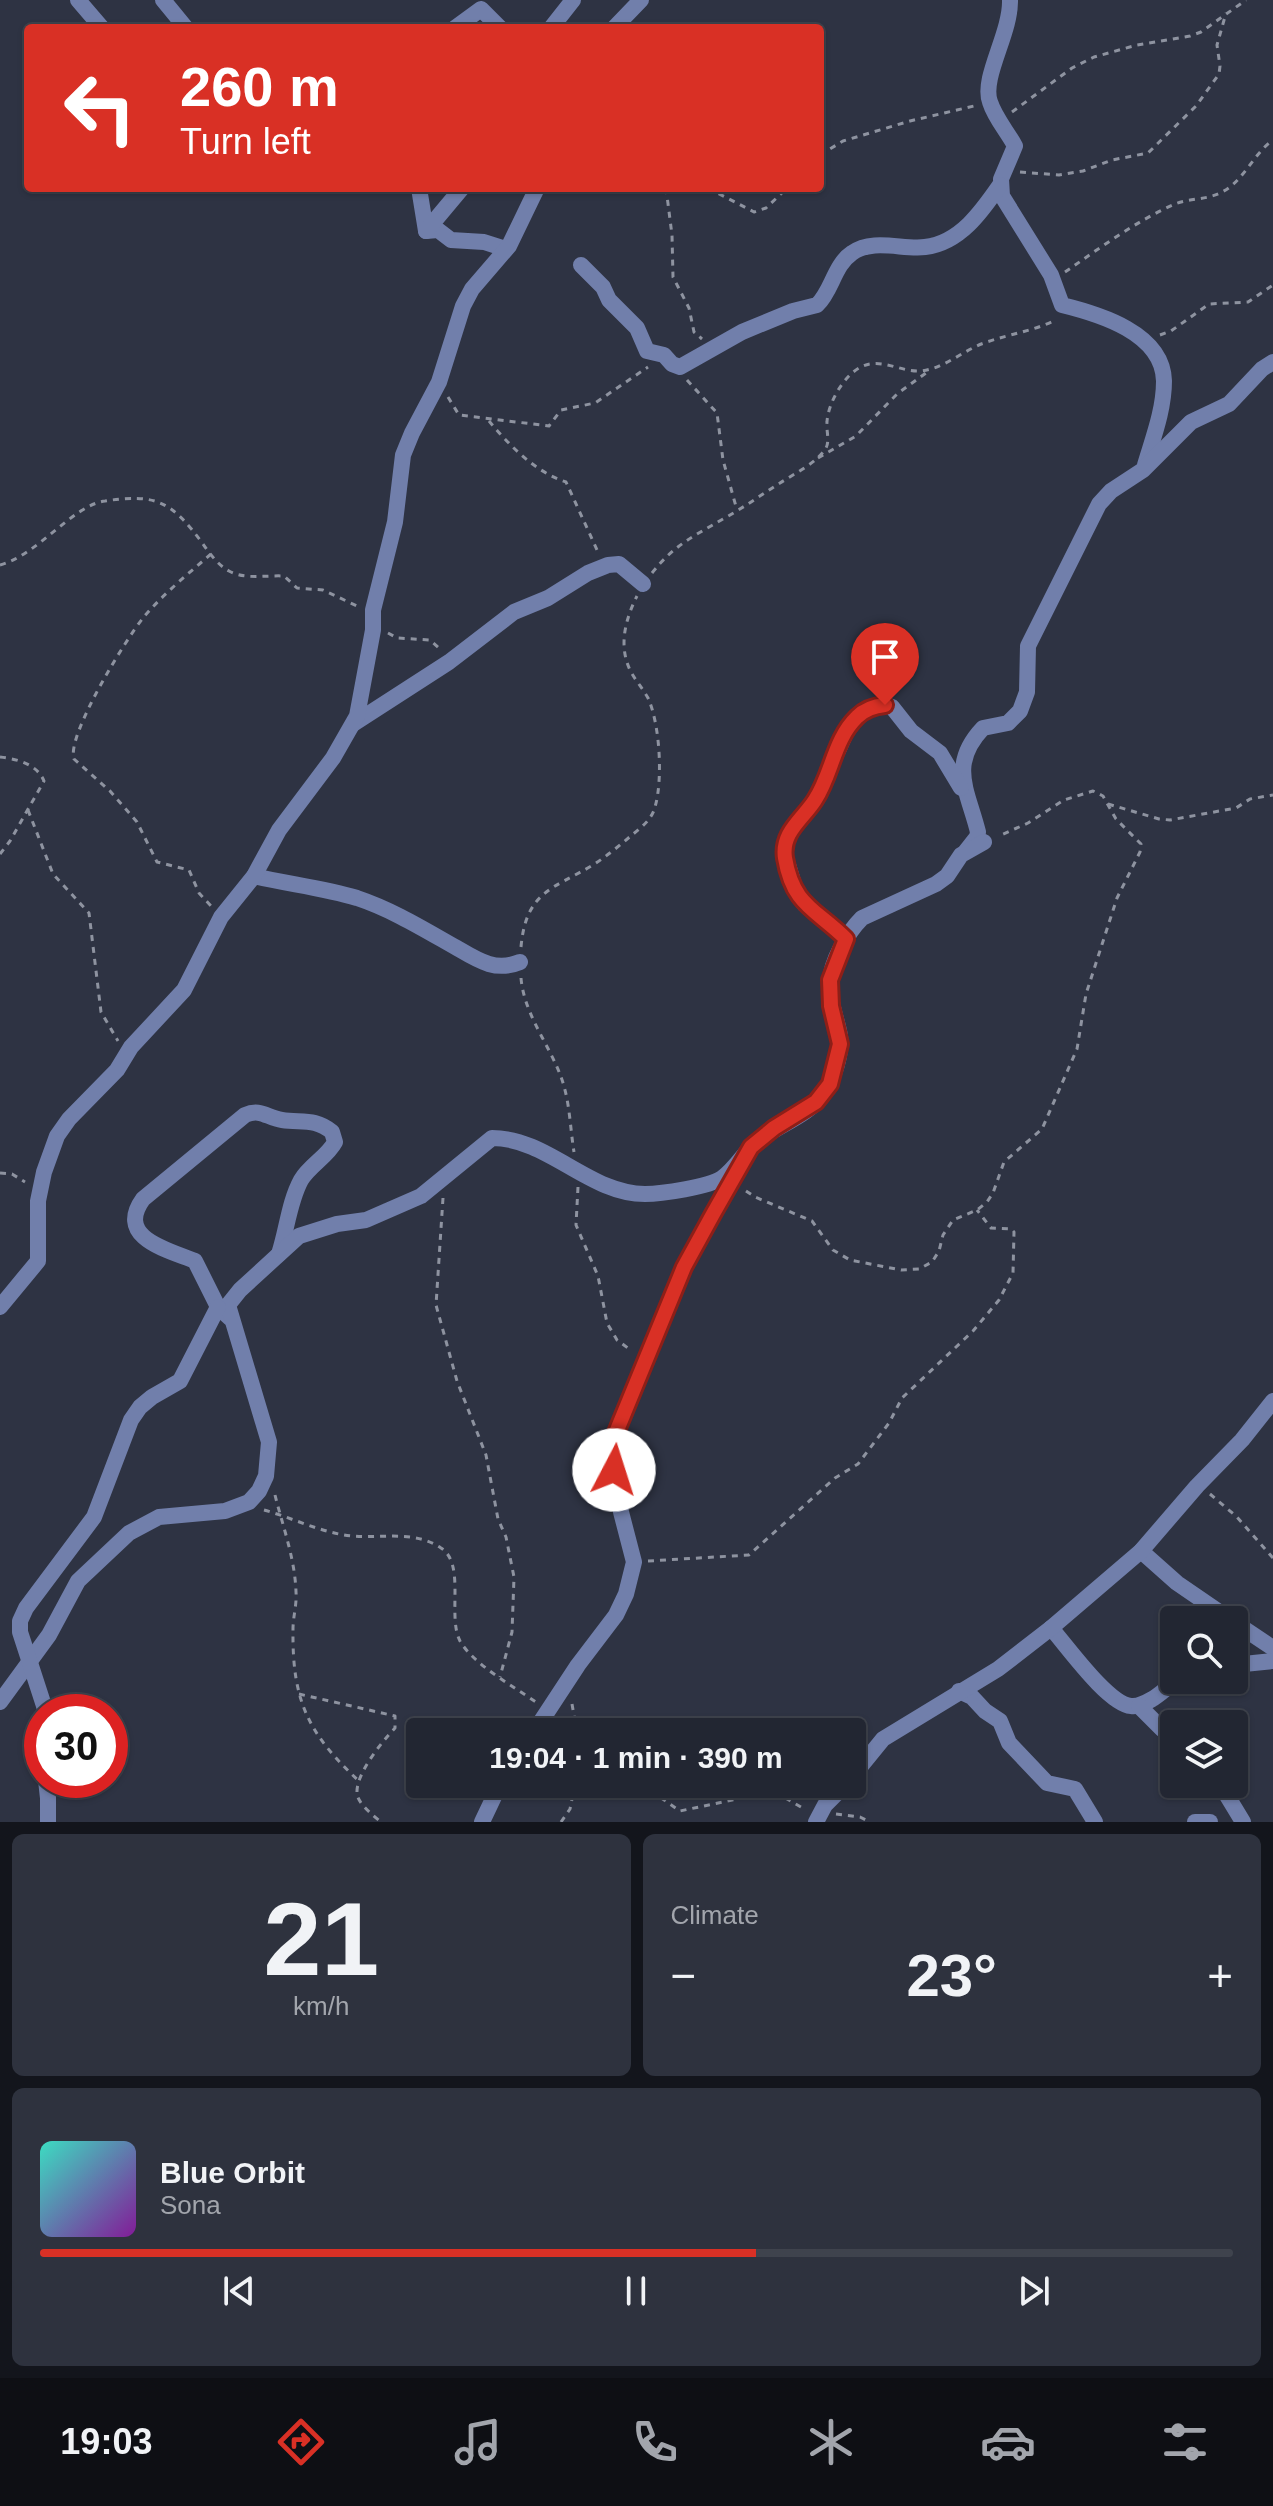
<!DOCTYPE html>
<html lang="en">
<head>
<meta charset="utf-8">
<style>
  :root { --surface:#222632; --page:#2e323e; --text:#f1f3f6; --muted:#a2a5ac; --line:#3f434d; --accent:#d93025 }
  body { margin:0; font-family:Arial,sans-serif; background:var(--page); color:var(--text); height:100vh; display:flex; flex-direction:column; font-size:30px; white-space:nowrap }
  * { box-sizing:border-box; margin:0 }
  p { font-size:26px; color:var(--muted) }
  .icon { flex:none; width:44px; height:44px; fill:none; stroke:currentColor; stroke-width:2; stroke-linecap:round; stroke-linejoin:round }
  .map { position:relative; height:1822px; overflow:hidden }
  .drawer { display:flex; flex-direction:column; gap:12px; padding:12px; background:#13151c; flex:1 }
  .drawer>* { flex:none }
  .top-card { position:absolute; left:24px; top:24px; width:800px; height:168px; border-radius:8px; box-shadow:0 2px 6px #0004,0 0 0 2px var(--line); background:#d93025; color:#fff; overflow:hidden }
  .tools { position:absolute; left:1160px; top:1606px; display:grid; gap:16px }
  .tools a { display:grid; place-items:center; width:88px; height:88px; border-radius:8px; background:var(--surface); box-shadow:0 2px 6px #0004,0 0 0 2px var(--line); font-size:40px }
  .speed { position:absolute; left:24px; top:1694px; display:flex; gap:16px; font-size:40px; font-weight:700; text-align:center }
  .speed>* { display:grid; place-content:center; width:104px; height:104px; border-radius:50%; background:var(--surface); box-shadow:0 2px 6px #0004,0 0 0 2px var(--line); line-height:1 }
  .speed .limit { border:12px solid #d22; background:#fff; color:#111 }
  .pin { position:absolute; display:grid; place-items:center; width:68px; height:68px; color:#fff; margin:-82px -34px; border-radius:50% 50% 50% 0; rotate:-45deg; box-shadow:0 0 8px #0007 }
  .pin .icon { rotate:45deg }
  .me { position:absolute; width:88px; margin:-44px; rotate:5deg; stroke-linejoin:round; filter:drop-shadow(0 0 6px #0008) }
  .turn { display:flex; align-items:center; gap:28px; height:168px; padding:0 24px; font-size:36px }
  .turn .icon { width:104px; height:104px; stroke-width:2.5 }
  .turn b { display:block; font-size:56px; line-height:68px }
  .big { font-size:60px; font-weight:800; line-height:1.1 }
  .drawer .tile { flex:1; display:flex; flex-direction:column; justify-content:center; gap:12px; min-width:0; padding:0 28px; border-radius:12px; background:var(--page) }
  .drawer .dial { align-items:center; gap:0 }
  .dial b { font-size:104px; line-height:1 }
  .song { display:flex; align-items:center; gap:24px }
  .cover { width:96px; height:96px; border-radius:12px; background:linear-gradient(135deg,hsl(170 70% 55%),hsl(290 70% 35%)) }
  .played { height:8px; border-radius:4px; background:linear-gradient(90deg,var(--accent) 60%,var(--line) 60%) }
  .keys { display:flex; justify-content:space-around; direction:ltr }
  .heat { display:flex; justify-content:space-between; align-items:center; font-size:44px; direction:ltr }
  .drawer .tiles { flex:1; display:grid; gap:12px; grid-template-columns:1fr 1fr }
  .tile:last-child { grid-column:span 2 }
  .trip { position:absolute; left:406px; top:1718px; width:460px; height:80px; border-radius:8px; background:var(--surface); box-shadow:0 2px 6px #0004,0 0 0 2px var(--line); font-weight:800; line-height:80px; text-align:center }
  .dock { display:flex; height:128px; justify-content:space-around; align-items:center; background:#0e0f14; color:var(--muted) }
  .dock .icon { width:56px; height:56px }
  .dock .selected { color:var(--accent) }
  .dock b { font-size:36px; color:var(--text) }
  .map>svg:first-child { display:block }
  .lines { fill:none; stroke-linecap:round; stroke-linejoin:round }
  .path { stroke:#8e93a0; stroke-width:3; stroke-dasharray:6 6; stroke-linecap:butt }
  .minor { stroke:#717fab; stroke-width:16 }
  .route-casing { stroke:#8d1f18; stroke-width:20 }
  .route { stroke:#d93025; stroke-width:14 }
</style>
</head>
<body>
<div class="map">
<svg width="1273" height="1822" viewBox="0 0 1273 1822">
  <rect width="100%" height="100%" fill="#2e3343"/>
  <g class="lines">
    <g class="path">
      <path d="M1012 112 1072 68 1094 57 1137 45 1190 36 1201 32 1246 0"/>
      <path d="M820 155 843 141 910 121 974 106"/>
      <path d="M1020 172 1059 175 1083 171 1112 160 1148 153 1196 106 1219 74 1220 66 1217 45 1226 13"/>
      <path d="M666 188 672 235 673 277 689 308 694 332 702 339"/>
      <path d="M708 188 754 212 766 208 787 188"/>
      <path d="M1065 272C1100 248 1136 221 1175 204 1190 198 1208 200 1222 192 1244 181 1253 154 1273 140"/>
      <path d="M1160 335 1171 331 1209 304 1248 302 1273 285"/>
      <path d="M687 380 717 413 723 460 737 510"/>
      <path d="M448 397 459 415 549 426 561 410 595 403 648 367"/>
      <path d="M489 421C509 445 535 472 566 482L598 552"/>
      <path d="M818 458 856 436 897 394 930 370"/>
      <path d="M211 554C188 574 163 594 143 618 126 639 66 736 74 759L110 791 137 822 157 862 189 870 199 893 211 906"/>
      <path d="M0 565C38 555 73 505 105 501 157 493 172 502 203 544 210 554 218 565 229 571 245 580 266 575 284 576L297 588 323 590 357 606"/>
      <path d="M652 573C674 545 694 536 723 519 743 508 761 495 780 483 794 474 814 464 824 451 831 443 826 432 827 422 828 403 844 375 861 367 881 357 900 372 920 371 945 369 964 349 987 342 1010 334 1033 331 1056 320"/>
      <path d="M388 633 397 638 430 640 439 648"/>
      <path d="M0 757C17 759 37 764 44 781L10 841 0 854"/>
      <path d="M1108 804 1159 819 1170 820 1236 808 1250 799 1273 795"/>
      <path d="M28 810 53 874 89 913 101 1012 118 1041"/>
      <path d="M521 947C526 891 553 889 593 865 607 856 620 845 632 835 642 827 652 819 655 807 663 780 660 724 648 698 643 689 636 681 631 672 618 647 625 620 637 596"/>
      <path d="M521 978C524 1014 549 1044 561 1077 570 1101 570 1128 574 1152"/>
      <path d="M0 1173 12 1174 25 1182"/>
      <path d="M578 1187 576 1225 598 1276 607 1323 617 1340 632 1351"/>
      <path d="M746 1191 755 1197 812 1221 833 1250 850 1260 901 1270 919 1269 932 1262 939 1251 943 1235 953 1220 977 1210 987 1202 993 1193 1004 1162 1042 1129 1077 1049 1086 994 1117 898 1140 852 1141 844 1116 819 1103 796 1093 791 1064 800 1028 823 999 836"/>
      <path d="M443 1198 436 1305 457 1381 486 1455 498 1519 506 1537 514 1577 512 1632 500 1677"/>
      <path d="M1210 1494 1237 1517 1273 1558"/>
      <path d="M275 1495C283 1527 295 1559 296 1592 297 1604 293 1617 293 1629 292 1701 308 1734 360 1782"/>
      <path d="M264 1510C289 1517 314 1529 339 1534 373 1542 410 1527 441 1548 466 1564 447 1616 460 1641 473 1664 514 1687 536 1702"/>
      <path d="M648 1561 749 1555 835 1478 858 1464 889 1423 902 1398 973 1331 999 1300 1013 1273 1014 1232 1011 1229 991 1228 977 1210"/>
      <path d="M299 1694 395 1716V1728C382 1742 356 1773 357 1793 357 1803 374 1816 381 1822"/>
      <path d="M572 1704 577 1732"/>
      <path d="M641 1784 680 1811 770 1792 780 1795 806 1810"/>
      <path d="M836 1814 860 1817 870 1822"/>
      <path d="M561 1822 570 1809 575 1784"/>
    </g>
    <g class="minor">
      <path d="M78 0 102 28"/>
      <path d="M163 0 186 28"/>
      <path d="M1010 0C1011 33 981 78 990 102 995 118 1007 131 1015 146L1001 179 1002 196 1051 275 1062 305C1099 314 1163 333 1164 381 1164 410 1153 438 1145 465"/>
      <path d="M455 28 481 9 500 28"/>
      <path d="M551 28 573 0"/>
      <path d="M614 28 641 0"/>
      <path d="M419 188 426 231 438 230 451 240 484 242 506 249"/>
      <path d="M426 231 462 188"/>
      <path d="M581 265 603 287 609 300 637 328 647 351 664 355 672 364 680 367 742 332 793 311 817 305C832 291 834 265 852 253 873 238 903 250 925 247 960 243 982 211 1000 185"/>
      <path d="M353 724 449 662 514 612 548 598 588 573 608 565 619 564 643 584"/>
      <path d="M966 851 977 837 978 832C968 791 948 765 983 728L1008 723 1020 711 1027 692 1028 646 1099 504 1111 491 1143 470 1191 422 1229 404 1262 369 1273 362"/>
      <path d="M254 876C288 884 324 888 357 898 393 910 425 930 457 948 479 961 496 972 520 962"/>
      <path d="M846 939 804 904 797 894 785 855 786 838 817 797 850 724 867 709 885 705 892 707 911 731 940 753 961 788"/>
      <path d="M0 1307 38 1261V1201L44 1172 57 1136 69 1119 117 1070 131 1047 184 990 221 917 254 876 279 830 333 758 357 716 373 630V610L395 522 403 455 412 433 439 382 463 306 472 289 509 246 537 188"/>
      <path d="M230 1318 218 1307 195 1261C168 1250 115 1238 143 1199L245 1115C261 1108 267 1118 282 1120 302 1123 315 1118 332 1132L335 1142C327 1157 310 1165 301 1180 289 1202 287 1230 279 1254"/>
      <path d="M1141 1551 1177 1583 1231 1620"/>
      <path d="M1234 1622 1273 1648"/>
      <path d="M1051 1628C1067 1646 1108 1704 1131 1706 1140 1707 1147 1702 1154 1698 1164 1691 1171 1686 1174 1675"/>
      <path d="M1234 1665 1273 1661"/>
      <path d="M959 1691 972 1697 985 1711 1000 1721 1009 1743 1047 1783 1075 1789 1095 1822"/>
      <path d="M0 1702 49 1635 78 1581 129 1533 159 1517 225 1511 249 1502 259 1491 266 1476 269 1442 228 1305 240 1290 299 1236 337 1224 366 1220 421 1196 492 1138C548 1138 589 1194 645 1194 661 1194 709 1187 722 1178 735 1169 743 1154 755 1143 776 1126 808 1116 824 1094 834 1079 842 1054 840 1036 837 1018 829 1002 830 982 831 961 847 933 862 918L936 884 947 876 961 855 984 842"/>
      <path d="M1139 1706 1162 1729 1174 1736"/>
      <path d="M46 1712 20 1632V1621L26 1608 94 1517 131 1420 140 1407 152 1397 180 1381 218 1307"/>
      <path d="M534 1732 578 1665 616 1615 626 1594 634 1562 621 1512 614 1470 615 1435 684 1267 741 1166"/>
      <path d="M42 1750V1753"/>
      <path d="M852 1777 883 1739 998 1669 1051 1628 1141 1551 1197 1486 1242 1440 1273 1401"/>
      <path d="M46 1780 48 1798V1822"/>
      <path d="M1220 1784 1243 1822"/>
      <path d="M482 1822 500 1784"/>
      <path d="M816 1822 825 1805 846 1784"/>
      <path d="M1195 1822H1210"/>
    </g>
  </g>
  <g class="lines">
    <g class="route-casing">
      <path id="route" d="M614 1470 615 1435 684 1267 713 1214 751 1147 774 1128 816 1102 830 1084 840 1044 831 1006 830 980 846 939C816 909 793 906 785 858 781 832 803 819 815 800 832 774 834 739 857 717 865 709 874 706 885 705"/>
    </g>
    <use href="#route" class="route"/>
  </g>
</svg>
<div class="tools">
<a><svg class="icon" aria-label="search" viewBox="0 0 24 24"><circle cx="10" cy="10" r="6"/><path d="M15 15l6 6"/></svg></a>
<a><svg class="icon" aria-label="layers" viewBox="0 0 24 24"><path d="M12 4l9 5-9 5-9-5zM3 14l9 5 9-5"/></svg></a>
</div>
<div class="speed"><div class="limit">30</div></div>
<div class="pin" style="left:885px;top:705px;background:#d93025"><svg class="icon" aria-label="arrive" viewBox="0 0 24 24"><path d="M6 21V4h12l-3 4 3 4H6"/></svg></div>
<svg class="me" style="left:614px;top:1470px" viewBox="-20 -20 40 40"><circle r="19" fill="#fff"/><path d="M0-13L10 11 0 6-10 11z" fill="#d93025"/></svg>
<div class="trip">19:04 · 1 min · 390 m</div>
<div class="top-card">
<div class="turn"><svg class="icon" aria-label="left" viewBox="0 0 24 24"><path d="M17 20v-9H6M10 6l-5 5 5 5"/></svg><div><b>260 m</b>Turn left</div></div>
</div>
</div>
<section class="drawer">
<div class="tiles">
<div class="tile dial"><b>21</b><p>km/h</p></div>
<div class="tile"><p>Climate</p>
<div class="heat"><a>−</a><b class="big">23°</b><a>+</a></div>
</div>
<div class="tile">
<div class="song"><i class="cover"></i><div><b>Blue Orbit</b><p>Sona</p></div></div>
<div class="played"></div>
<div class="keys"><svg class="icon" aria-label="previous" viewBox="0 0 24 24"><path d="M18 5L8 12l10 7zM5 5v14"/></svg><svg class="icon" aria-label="pause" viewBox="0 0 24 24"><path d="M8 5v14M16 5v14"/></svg><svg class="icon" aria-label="next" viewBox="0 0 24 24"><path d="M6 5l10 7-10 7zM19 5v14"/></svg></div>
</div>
</div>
</section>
<nav class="dock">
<b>19:03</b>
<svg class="icon selected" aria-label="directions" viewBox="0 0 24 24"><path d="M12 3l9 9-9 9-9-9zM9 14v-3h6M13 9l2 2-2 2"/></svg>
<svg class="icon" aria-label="music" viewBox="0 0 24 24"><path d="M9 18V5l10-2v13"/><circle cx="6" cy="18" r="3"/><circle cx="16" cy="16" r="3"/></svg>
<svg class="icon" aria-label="phone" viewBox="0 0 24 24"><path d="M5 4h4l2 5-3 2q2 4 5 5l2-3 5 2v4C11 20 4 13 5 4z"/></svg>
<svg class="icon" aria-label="climate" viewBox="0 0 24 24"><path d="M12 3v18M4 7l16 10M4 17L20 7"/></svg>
<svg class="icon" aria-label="car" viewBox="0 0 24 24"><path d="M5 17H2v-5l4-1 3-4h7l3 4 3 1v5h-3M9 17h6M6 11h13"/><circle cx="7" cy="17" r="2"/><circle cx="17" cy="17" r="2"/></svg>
<svg class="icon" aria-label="filters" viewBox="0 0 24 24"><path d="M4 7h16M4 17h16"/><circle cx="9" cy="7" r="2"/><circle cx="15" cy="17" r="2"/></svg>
</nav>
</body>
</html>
